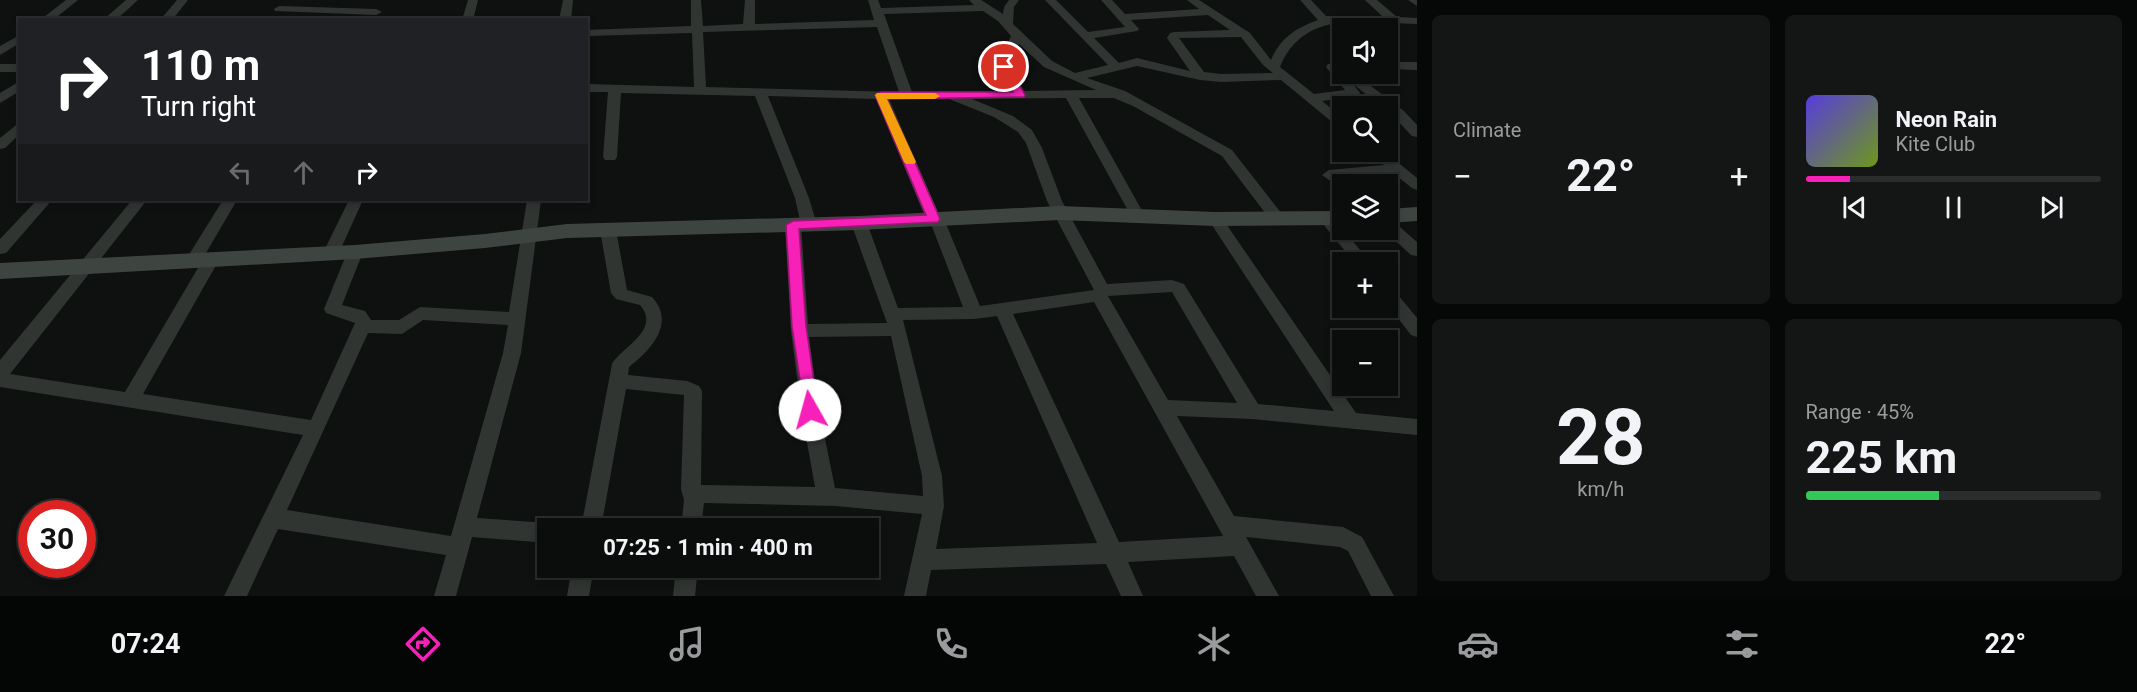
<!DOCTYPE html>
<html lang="en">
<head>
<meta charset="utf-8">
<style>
  :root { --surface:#0b0c0c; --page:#141515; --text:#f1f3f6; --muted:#9a9b9d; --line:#2b2c2d; --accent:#f720b8 }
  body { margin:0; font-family:Roboto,sans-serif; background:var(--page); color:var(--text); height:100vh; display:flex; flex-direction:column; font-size:22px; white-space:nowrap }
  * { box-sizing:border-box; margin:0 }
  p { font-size:20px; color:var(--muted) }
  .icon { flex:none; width:33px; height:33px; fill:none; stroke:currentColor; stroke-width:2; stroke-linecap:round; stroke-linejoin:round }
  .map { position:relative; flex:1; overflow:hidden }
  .side { display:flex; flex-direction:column; gap:15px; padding:15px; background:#060707; width:720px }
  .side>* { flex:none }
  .guide { position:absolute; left:18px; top:18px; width:570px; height:183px; border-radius:0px; box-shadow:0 3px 9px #0003,0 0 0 2px var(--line); background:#202124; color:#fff; overflow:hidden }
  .fabs { position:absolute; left:1332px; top:18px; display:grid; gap:12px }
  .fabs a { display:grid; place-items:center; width:66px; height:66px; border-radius:0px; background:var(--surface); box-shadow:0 3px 9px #0003,0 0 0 2px var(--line); font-size:30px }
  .speed { position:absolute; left:18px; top:500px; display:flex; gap:12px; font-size:30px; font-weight:700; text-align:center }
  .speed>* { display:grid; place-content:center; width:78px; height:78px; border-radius:50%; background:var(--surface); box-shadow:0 3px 9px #0003,0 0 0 2px var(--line); line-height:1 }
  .speed .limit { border:9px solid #d22; background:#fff; color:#111 }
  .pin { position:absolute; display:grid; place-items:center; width:51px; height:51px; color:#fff; margin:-26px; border:3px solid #fff; border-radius:50%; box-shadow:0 2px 6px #0007 }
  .me { position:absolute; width:66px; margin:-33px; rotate:353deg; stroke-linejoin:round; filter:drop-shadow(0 0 4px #0008) }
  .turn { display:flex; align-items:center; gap:21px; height:126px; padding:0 24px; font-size:27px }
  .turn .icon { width:78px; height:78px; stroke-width:2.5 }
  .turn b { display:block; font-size:42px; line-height:51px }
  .lanes { display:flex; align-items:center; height:57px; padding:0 24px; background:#0003; justify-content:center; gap:30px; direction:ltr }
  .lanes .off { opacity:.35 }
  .big { font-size:45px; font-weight:700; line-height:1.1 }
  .side .tile { flex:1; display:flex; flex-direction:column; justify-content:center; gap:9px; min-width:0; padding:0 21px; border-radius:9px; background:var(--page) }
  .side .dial { align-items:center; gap:0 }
  .dial b { font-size:78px; line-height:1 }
  .song { display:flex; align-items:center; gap:18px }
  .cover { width:72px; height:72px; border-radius:9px; background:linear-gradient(135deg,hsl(250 70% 55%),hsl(80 70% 35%)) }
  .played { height:6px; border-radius:3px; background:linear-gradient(90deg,var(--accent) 15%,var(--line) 15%) }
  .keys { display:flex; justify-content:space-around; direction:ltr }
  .heat { display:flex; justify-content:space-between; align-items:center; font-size:33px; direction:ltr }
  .charge { height:9px; border-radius:4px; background:linear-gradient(90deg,#34c759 45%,var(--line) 0) }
  .side .tiles { flex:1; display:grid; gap:15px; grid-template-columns:repeat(2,1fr) }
  .trip { position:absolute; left:537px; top:518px; width:342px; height:60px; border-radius:0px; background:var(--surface); box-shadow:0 3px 9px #0003,0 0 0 2px var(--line); font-weight:700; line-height:60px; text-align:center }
  .dock { display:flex; height:96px; justify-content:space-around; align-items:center; background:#040505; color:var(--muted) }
  .dock .icon { width:42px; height:42px }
  .dock .current { color:var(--accent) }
  .dock b { font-size:27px; color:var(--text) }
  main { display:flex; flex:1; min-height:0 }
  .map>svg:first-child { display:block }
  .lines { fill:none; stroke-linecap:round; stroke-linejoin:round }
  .street { fill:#303532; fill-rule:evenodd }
  .secondary { fill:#3e4541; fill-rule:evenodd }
  .route { fill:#f720b8; stroke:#a11578; stroke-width:1.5 }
  .slow { fill:#f59e0b }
</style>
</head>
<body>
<main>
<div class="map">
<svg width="1417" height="596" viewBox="0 0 1417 596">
  <rect width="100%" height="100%" fill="#0f1010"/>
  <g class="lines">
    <g class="street">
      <path d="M66 0H78L53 20H40Z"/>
      <path d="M126 0H138L116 20H103Z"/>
      <path d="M177 0H188L172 20H160Z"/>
      <path d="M468 0H478L473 20H462Z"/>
      <path d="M563 0H573L571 20H559Z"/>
      <path d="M691 0H701L703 26 743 24 745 0H755V24L874 20 868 0H878L881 8 974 5 969 0H981L1003 14 1004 7 1009 0H1019L1014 7 1013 24 1052 61 1071 71 1075 73 1108 65 1045 0H1056L1088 32 1125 27 1101 0H1112L1125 14 1199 9 1187 0H1199L1250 33 1271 60C1281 37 1296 28 1318 20L1300 0H1311L1326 16 1383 17 1365 0H1377L1397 17 1417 18V24C1366 23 1304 8 1280 67L1314 94 1345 90 1326 67 1328 64 1342 63V74H1355L1404 111 1417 125V137L1412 136 1388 111V106H1381L1353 84 1360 93 1358 96 1322 101 1342 117V127L1337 126 1281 80 1221 82 1200 80 1137 66 1087 78 1125 91 1232 150 1282 214 1284 218 1277 223 1272 222 1222 156 1133 106 1114 98H1079L1145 216 1138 221 1131 216 1066 98 972 99 1013 116 1032 130 1042 148 1062 201 1107 284 1172 280 1184 284 1258 404 1334 411 1208 219 1215 214 1220 215 1356 413 1417 419V435L1252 419 1177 416 1234 516 1343 527 1362 537 1394 596H1371L1348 551 1340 547 1246 537 1279 596H1256L1234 556 1128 562 1143 596H1121L1106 564 931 570 926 596H904L922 514 835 506 704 503 701 528H681L684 500 681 489 684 395 626 389 601 528H581L612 364C620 348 662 330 640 305L616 299 611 293 600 230 603 226 608 225 616 230 627 290 652 297C676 323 651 350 629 367L628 375 687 381 699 386 702 391 701 485 815 487 801 409 791 331 785 225 788 221H798L801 225 808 324 887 323 851 223 859 218 867 223 898 308 963 307 931 224 926 219 876 99 768 96 809 198 817 225 809 230 801 225 795 198 755 96 621 93 617 157 615 160H605L603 157 608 92H586V84L694 87 692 33 586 36V30L691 26ZM983 11 998 21 1011 36 998 65 1012 91 912 92 884 14ZM1208 15 1230 30 1174 32 1170 33 1167 38 1190 71 1137 58 1119 63 1094 38 1137 31 1139 29 1131 20ZM877 27 899 92 706 87 703 32ZM1241 37 1263 65 1273 73 1221 74 1204 72 1179 38ZM1019 44 1044 67 1096 90 1024 91 1010 65ZM889 99H949L994 117 1018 132 1026 143 1047 201 1094 290 980 306 944 219 939 214ZM1172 292 1237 403 1168 400 1108 296ZM1094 302 1223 536 1119 542 1013 314ZM997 316 1097 543 936 549 944 506 942 476 903 320 974 319ZM891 336 922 476 923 496 835 488 819 409 809 337Z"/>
      <path d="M1408 0H1417V6Z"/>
      <path d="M279 6 376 9 382 12 376 15 275 11 274 9Z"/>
      <path d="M20 35V43L0 55V46Z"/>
      <path d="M1388 62H1417V70L1388 69Z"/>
      <rect x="0" y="64" width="20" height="8"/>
      <path d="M20 81V91L0 103V93Z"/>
      <path d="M20 122V134L5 148 0 149V138Z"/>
      <path d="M1370 152H1385L1417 178V190L1412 188 1393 173 1329 180 1322 175 1329 170 1384 165Z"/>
      <path d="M37 200H52L6 253 0 254V239Z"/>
      <path d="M132 200H147L10 374 125 392 205 256H217L219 260 143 394 311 420 355 323 326 313 324 309 349 248H361L363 252 342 305 365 311 371 320H399L420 307 509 312 527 200H541L521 353 477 518 548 523 556 528H548V543L472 537 456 596H434L446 555 278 529 247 596H224L303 435 0 387V360ZM423 320 508 325 503 353 451 536 287 510 368 333 402 334Z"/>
      <path d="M223 200H237L199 265H187L185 261Z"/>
      <path d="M349 200H363L337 257H325L323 253Z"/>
      <path d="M1326 214 1331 215 1370 262H1354L1319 219Z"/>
      <path d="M1388 220 1393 221 1417 242V256L1411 255 1384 230H1388Z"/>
      <path d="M1388 288 1394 290 1417 318V337L1411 335 1388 305Z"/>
      <path d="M572 567H594L589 596H567Z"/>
      <path d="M676 567H698L695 596H673Z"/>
    </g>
    <g class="secondary">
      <path d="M1059 206 1215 212 1342 211V225L1215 226 1059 220 859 230 567 238 485 248 355 259 0 279V263L355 245 485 234 567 224 859 216Z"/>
      <path d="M1417 207V221L1388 223V209Z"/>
    </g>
  </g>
  <path class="route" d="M1004 64 1009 67 1025 95 1024 97 887 99 940 219 938 222 799 229 806 326 818 410 815 414 810 416 805 414 792 326 786 225 793 221 926 215 875 95 881 92H1013L999 67Z"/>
  <path class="slow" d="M877 93H935L940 96 935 99H887L916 162 914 164H906L904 162 875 95Z"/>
</svg>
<div class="fabs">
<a><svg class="icon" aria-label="sound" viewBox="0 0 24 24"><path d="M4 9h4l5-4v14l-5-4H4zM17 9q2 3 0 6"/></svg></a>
<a><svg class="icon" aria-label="search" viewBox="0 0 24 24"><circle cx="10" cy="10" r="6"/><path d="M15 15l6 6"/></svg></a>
<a><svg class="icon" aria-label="layers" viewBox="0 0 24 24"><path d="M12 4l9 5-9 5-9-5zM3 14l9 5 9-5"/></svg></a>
<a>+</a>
<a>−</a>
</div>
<div class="speed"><div class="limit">30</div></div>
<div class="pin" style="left:1004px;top:67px;background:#d93025"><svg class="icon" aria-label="arrive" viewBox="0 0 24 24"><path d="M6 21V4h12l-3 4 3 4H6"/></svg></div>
<svg class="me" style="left:810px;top:410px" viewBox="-20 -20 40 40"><circle r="19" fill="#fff"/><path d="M0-13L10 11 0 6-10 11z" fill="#f720b8"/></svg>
<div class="trip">07:25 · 1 min · 400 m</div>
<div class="guide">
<div class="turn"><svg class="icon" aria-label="right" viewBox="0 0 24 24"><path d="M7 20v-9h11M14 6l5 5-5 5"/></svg><div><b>110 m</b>Turn right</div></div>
<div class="lanes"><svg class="icon off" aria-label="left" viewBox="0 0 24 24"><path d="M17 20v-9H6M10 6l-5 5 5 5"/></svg><svg class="icon off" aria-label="ahead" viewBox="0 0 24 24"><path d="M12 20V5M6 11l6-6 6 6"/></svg><svg class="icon" aria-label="right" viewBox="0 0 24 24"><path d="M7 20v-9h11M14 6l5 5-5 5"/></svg></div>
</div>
</div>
<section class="side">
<div class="tiles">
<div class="tile"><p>Climate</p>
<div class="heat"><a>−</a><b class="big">22°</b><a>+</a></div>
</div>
<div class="tile">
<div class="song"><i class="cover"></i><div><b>Neon Rain</b><p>Kite Club</p></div></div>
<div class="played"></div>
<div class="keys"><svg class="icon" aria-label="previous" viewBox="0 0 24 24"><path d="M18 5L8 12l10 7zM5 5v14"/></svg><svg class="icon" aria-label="pause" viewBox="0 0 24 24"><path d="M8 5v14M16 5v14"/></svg><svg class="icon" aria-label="next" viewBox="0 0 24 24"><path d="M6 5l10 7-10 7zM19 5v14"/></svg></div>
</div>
<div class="tile dial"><b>28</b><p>km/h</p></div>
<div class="tile"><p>Range · 45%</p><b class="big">225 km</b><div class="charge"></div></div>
</div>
</section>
</main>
<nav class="dock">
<b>07:24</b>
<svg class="icon current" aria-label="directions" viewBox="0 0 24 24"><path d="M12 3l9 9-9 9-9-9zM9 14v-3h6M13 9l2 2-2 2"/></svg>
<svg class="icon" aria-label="music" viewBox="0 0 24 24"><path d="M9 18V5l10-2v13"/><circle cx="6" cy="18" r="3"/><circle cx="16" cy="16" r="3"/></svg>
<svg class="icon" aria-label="phone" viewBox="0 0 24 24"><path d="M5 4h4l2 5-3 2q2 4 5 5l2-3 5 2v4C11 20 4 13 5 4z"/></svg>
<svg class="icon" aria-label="climate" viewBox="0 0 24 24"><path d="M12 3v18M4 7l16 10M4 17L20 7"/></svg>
<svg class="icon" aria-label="car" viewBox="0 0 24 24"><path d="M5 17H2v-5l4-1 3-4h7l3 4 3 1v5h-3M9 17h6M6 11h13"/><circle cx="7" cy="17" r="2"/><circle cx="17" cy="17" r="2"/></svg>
<svg class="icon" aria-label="filters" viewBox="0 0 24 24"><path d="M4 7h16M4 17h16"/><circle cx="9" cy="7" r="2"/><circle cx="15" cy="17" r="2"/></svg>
<b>22°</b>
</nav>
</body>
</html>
